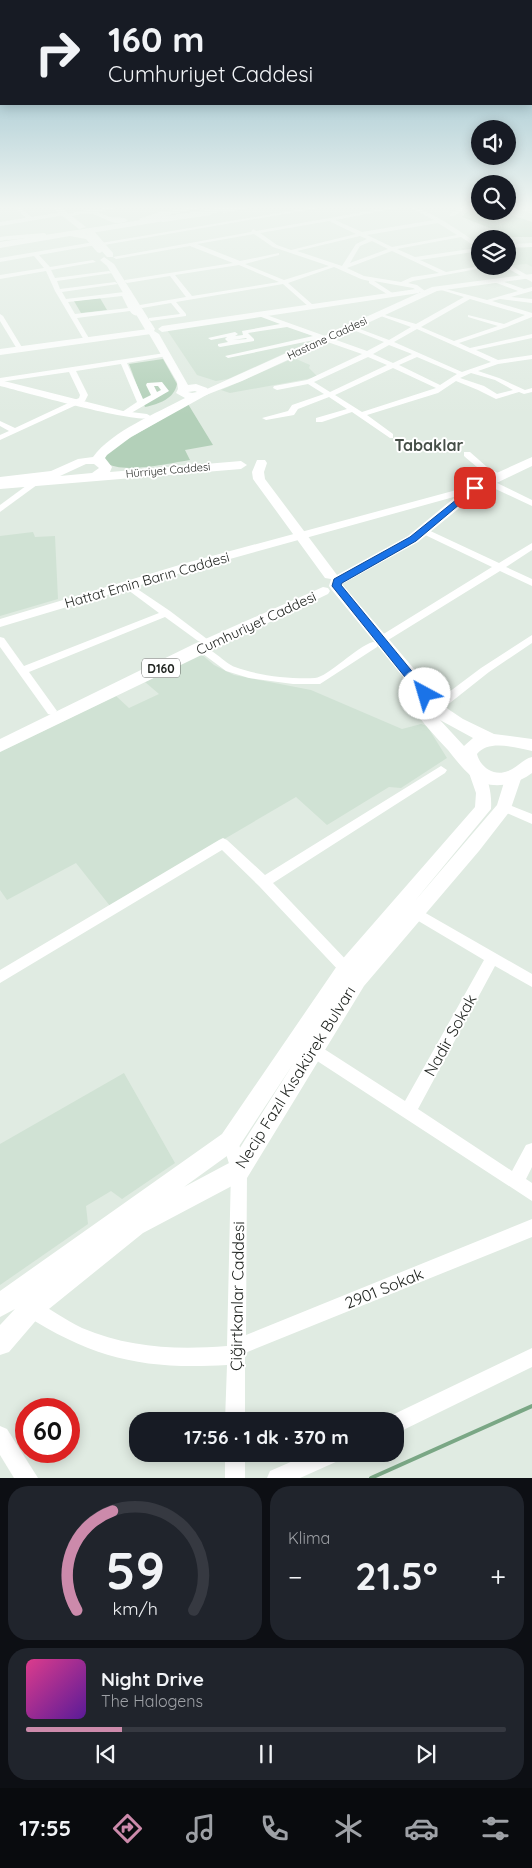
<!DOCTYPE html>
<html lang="tr">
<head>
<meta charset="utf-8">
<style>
  :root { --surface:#171b24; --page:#20242c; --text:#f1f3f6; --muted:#9ea1a6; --line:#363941; --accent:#cc8aab }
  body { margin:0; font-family:Quicksand,sans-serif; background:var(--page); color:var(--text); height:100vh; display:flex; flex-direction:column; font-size:19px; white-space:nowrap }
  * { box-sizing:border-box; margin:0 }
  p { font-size:16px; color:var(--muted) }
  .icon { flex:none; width:28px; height:28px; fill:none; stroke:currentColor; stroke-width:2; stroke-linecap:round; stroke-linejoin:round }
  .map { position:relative; height:1478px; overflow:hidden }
  .drawer { display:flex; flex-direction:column; gap:8px; padding:8px; background:#0d0f14; flex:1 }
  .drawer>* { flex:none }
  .hud { position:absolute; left:0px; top:0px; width:532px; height:105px; box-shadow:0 2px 12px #0003; background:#171b24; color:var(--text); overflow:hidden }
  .tools { position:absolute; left:471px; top:120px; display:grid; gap:10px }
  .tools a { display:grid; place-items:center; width:45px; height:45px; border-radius:50%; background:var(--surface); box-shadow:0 2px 12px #0003; font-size:25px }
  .speed { position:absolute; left:15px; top:1398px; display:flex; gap:10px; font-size:25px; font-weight:700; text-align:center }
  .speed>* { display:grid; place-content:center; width:65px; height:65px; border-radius:50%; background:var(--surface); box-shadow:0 2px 12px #0003; line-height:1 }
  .speed .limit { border:8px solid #d22; background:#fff; color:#111 }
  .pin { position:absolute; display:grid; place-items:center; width:42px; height:42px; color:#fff; margin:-21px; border-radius:10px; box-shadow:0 2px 8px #0006 }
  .me { position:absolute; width:55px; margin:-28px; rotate:321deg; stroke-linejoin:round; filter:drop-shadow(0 0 4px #0008) }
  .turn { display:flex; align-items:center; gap:18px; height:105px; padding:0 25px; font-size:22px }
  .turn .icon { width:65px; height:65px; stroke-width:2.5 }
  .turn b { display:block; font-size:35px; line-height:42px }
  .big { font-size:38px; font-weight:700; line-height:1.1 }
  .drawer .card { flex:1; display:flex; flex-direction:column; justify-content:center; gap:8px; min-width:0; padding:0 18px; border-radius:20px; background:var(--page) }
  .drawer .dial { align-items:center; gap:0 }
  .dial svg { height:130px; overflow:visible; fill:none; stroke:var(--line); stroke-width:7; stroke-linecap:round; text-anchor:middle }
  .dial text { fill:var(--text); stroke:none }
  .song { display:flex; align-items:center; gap:15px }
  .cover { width:60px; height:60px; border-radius:8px; background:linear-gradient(135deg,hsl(330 70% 55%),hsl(270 70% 35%)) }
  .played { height:5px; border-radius:2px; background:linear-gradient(90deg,var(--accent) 20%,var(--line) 20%) }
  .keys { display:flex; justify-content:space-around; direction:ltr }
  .heat { display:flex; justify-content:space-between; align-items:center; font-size:28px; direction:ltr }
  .drawer .tiles { flex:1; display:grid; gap:8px; grid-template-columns:1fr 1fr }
  .card:last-child { grid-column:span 2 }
  .trip { position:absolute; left:129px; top:1412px; width:275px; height:50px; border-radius:20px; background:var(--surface); box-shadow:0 2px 12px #0003; font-weight:700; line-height:50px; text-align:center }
  .tabs { display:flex; height:80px; justify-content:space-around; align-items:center; background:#090b0e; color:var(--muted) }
  .tabs .icon { width:35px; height:35px }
  .tabs .selected { color:var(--accent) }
  .tabs b { font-size:22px; color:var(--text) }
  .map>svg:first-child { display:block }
  .built { fill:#d0e2d4 }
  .green { fill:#b3d0b9 }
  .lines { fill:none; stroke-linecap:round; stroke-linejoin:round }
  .stream { stroke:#7aa785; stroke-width:4 }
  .minor { fill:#fff; fill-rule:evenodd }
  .secondary { fill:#fff; fill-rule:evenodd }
  .primary { fill:#fff; fill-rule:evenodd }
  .trunk { fill:#fff; fill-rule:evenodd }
  .route { fill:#1a73e8; stroke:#114b97 }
  .labels { text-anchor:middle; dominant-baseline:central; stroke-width:4; stroke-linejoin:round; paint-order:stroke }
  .far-street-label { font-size:11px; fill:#1d211d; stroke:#fff }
  .shield { fill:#fff; stroke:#616461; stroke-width:1 }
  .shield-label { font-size:12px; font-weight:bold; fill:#1d211d }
  .street-label { font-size:14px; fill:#1d211d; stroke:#fff }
  .far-district-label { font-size:16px; font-weight:bold; fill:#464f48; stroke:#fff }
  .near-street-label { font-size:16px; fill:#1d211d; stroke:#fff }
</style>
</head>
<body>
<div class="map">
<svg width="532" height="1478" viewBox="0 0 532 1478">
  <rect width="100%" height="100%" fill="#e0ebe2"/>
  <g class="built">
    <path d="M532 243V267L527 264 511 265 508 262V244Z"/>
    <path d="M260 315 318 338 228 379 216 381 197 375 167 330Z"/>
    <path d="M294 358 310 365 309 368 318 377 230 393 221 390Z"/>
    <path d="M33 532 35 537 55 536 58 599 0 616V536Z"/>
    <path d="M201 654 214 665 234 675 311 690 402 729 421 724 427 726 447 758 401 788 389 787 327 825 296 797 110 906 76 863 7 900 0 890V752L116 696 129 708 159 694 145 682Z"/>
    <path d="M124 1073 175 1163 122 1199 111 1191 86 1206 88 1224 0 1285V1144Z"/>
  </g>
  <g class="green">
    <path d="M480 209V211H501L532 222V237H512L462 217 466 212Z"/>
    <path d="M100 298 107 310 81 313 74 301Z"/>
    <path d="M163 359 177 384C174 399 159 404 145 407L129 364Z"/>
    <path d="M188 404 213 445 185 450 190 460C170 463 121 475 105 462L104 453Z"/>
  </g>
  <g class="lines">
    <path class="stream" d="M371 1478 532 1406"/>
    <g class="minor">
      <path d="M15 207H20L32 218V220H28Z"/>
      <path d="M110 207H122L92 213 89 211Z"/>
      <path d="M194 207H205L142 221 139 219 160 212Z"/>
      <path d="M241 207H252L224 213 221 211Z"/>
      <path d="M314 207H325L104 245 101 243Z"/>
      <path d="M392 207H402L335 220 362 232 434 220 409 207C427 207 465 235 480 245V251L420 260 446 272 480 266H493L413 281 408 283 417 285 425 291 422 293 413 288 374 281 394 294 395 295 392 297 369 283V281L361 279 334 267 288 283 313 305V307H309L283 284 176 302 186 314V316L151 321 149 320V318L180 314 171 303 142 308 139 306 140 305 186 297 170 276 127 283 124 281 125 280 233 263 190 246 116 259 113 257 251 232 253 229 256 231ZM329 221 356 234 291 250 277 245 260 233ZM438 223 457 235 392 247 367 235ZM254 234 273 247 329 266 284 280 245 264 279 255V253L240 261 197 244ZM360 236 367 239 356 244 342 266 297 251ZM461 237 477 248 415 257 397 249ZM372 241 388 249 350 263 360 246ZM392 251 439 273 412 277 401 282 364 276 347 268ZM239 265 279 282 192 296 175 275Z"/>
      <path d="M456 207 465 209 454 216H450V214L459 209Z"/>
      <path d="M515 207 532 210V214L515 208Z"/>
      <path d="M209 212 211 215 163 222 160 220Z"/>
      <path d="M8 236 10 239 0 241V237Z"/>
      <path d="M94 242 96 245 39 255 50 267 93 260 96 262 51 270 55 278 109 271 112 273 57 281 60 289 115 282 118 284 62 292 66 299 124 292 127 294 136 311 144 314C140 317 132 316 130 311L77 318 90 340 89 341 84 340 55 291 46 271 0 279V275L44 268 34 256 0 262V258ZM122 296 128 308 75 314 68 302Z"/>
      <path d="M532 243V247L508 248V244Z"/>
      <path d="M508 264 532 278V282L505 267Z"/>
      <path d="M496 279 524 289 532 287V291L511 297 532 299V303L500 299 492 301 532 313V317L507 327 459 343 470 348 532 334V338L476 350 498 360 532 355V359L498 364 478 371 499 378 525 390 532 388V392L524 394 519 392 496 399 478 390 456 381 438 393 367 415 393 434V438H390L352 412 322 422H316V418L347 409 329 397 298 409 294 415 266 420 262 418 288 411 292 405 324 394 308 384 277 390 273 388 274 386 307 380 362 354 319 339 228 358 225 356 313 336 287 327 248 333 254 339V341L220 347 218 346V344L228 342 225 339 227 337 211 340 208 338 235 332 238 334 235 336 243 335 242 331 280 324 256 315 255 314 258 312 367 351 384 342 348 328V326H352L389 340 411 327 378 315V313L416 324 464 297 438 289V287L487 300 518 291 494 282 493 281ZM470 299 525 315 504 324 468 315V317L498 326 454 341 421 327ZM417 329 491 362 462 372 394 342ZM246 338 247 339 233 340ZM389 345 412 354 393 363 373 354ZM368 357 387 365 330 392 314 382ZM417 357 457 374 440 385 399 365ZM393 368 436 388 362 412 335 395ZM471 373 495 380 513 390 497 394 484 386 460 378Z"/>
      <path d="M0 314 3 316 23 349 22 350 17 349 0 321Z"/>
      <path d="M165 353 167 354V356L127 363 143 399 151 395 146 385 147 383 162 382 169 391 126 416 119 414 137 402 121 364 76 371 88 395 85 401 0 440V435L9 431 0 426V421L15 428 79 398 80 395 69 372 0 382V378ZM154 386H158L161 390 157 392Z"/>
      <path d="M464 452H470L487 467 505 477C495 484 472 463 464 456Z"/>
      <path d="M34 480 41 482 0 512V505Z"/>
      <path d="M487 481H493L532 500V506L487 485Z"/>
      <path d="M424 528 499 563 532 543V550L506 567 532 579V586L500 571 385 642H377L376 640 377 638 492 567 421 533 420 531Z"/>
      <path d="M127 582 170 611 207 639 202 642 198 641 165 617 29 672 57 711 52 715 48 714 0 647V637L4 638 24 666 159 613 124 587 122 585Z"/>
      <path d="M532 635V643L489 672 441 710H433L432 707 433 704 481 668Z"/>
      <path d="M373 642 377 643 378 645 377 647 320 684H293L249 678 226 671 195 648 196 646C208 643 224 663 235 667 259 676 290 679 315 678 328 677 357 646 373 642Z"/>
      <path d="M441 766 447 770 445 773 273 883 351 965 353 969 351 973 346 975 341 973 259 886 222 850 0 983V970L219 840 223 838 227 840 265 875Z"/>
      <path d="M504 803 532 814V824L500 810 498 807 500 804Z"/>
      <path d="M415 907 532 974V987L495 966 418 1109 512 1171 526 1145 532 1143V1167L526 1179 532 1183V1201L308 1055 306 1050 308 1045 313 1043 318 1045 405 1101 484 960 410 916 408 912 410 908Z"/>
      <path d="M230 1133 236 1135 247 1170 246 1335 532 1219V1237L245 1353V1421H225L227 1365C145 1370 94 1359 25 1315L22 1309 25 1303 31 1300C49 1307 65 1320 82 1328 129 1348 177 1350 227 1346L231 1170 222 1141 224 1135Z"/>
      <path d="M532 1348V1367L395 1434V1421H386L388 1417Z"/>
      <path d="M0 1426 7 1429 38 1478H14L0 1455Z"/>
      <rect x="225" y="1454" width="20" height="24"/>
      <path d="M309 1454H341L338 1461 300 1478H267L270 1471Z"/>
    </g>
    <g class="secondary">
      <path d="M63 212 65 213V215L0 226V222Z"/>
      <path d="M44 233 46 234V236L8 240 4 238 8 236Z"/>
      <path d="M532 274V278L437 291 242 381 206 395 203 396 198 393 432 287Z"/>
      <path d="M416 289 420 291 419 293 162 332 158 329 162 326Z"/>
      <path d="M148 329 151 330V334L0 355V349Z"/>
      <path d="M0 380 123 411 147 414 152 417C142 426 21 391 0 386Z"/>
      <path d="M475 485 479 486 481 488 479 490 194 569 0 627V619L186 563Z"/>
      <path d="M476 764 481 766C489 780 492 794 491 809L414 902 497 805 506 776 508 772 514 770 520 772 522 776 510 811 479 851 364 986 247 1178 143 1233 39 1317 9 1352 0 1355V1325L15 1309 0 1317V1291L222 1134 339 963 475 807 476 793 468 770 471 766ZM295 1061 231 1162 184 1187 238 1148Z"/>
    </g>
    <g class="primary">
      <path d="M51 207H60L86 227 79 229Z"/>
      <path d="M87 230H93L113 253V257H107L87 234Z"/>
      <path d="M104 257 114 264 155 329 154 331 159 334 188 385 196 384 207 388 210 393 131 437 107 455 105 458 112 467 110 472 241 461 247 465 241 469 0 489V477L51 471 78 459 93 457C112 431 157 413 185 398L176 393 178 389 177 382 149 334 150 332 146 331 107 266 100 260ZM195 391 197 392 192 393 188 392ZM86 464H94L99 468 92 473 60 476Z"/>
      <path d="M532 457V466L480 491 418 542 342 584 448 709 463 719 494 734 532 739V751C516 748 489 739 477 754 480 767 494 777 508 771 517 768 523 759 532 757V773C515 786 489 791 471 776 463 769 455 759 448 750 433 734 418 718 407 699L409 695 417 694 331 589 329 586 331 579 325 578 253 479 252 472 257 460H265L267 463 264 472 265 479 337 575 408 536 470 485ZM440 720 473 738 464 746Z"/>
      <path d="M323 587 328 588 330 591 328 594 0 752V739L194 644Z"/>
    </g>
    <g class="trunk">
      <path d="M224 207H242L238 209 85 234 92 235 103 248 104 250 100 253 97 252 86 239 70 236 0 248V242Z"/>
      <path d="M92 209 109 217 124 218 128 220C115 229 102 215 91 214 84 212 74 216 67 217L63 215Z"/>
    </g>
  </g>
  <linearGradient id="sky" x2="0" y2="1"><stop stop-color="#7cafc0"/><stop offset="0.5" stop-color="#f1f6f2"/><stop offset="1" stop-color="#f1f6f2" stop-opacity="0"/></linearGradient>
  <rect width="532" height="414" fill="url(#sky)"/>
  <path class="route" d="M472 487 479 488 416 541 342 583 341 585 429 692 431 694 429 697H421L332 586 334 579 410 537Z"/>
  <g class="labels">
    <g class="far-street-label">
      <text transform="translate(327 338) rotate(-25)">Hastane Caddesi</text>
      <text transform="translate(168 470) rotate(-5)">Hürriyet Caddesi</text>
    </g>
    <rect class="shield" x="142" y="658.5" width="38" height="19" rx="4"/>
    <g class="shield-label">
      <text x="161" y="668">D160</text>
    </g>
    <g class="street-label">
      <text transform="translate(147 580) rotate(-16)">Hattat Emin Barın Caddesi</text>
      <text transform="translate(256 623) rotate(-25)">Cumhuriyet Caddesi</text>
    </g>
    <g class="far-district-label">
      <text x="429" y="445">Tabaklar</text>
    </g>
    <g class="near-street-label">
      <text transform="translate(450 1035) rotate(-61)">Nadir Sokak</text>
      <text transform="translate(295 1077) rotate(-58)">Necip Fazıl Kısakürek Bulvarı</text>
      <text transform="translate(384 1288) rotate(-22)">2901 Sokak</text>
      <text transform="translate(237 1296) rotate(-89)">Çiğirtkanlar Caddesi</text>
    </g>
  </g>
</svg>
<div class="tools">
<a><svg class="icon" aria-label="sound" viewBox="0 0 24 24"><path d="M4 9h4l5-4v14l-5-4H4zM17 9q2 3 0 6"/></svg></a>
<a><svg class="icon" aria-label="search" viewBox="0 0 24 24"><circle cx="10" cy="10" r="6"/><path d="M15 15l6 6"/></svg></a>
<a><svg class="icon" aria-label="layers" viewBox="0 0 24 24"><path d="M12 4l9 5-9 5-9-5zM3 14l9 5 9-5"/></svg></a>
</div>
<div class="speed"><div class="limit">60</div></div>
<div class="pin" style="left:475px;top:488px;background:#d93025"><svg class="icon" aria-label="arrive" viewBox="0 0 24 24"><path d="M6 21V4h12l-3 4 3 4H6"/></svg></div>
<svg class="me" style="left:425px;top:694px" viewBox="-20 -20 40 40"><circle r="19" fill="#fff"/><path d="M0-13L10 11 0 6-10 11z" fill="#1a73e8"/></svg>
<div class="trip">17:56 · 1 dk · 370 m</div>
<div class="hud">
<div class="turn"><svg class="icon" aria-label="right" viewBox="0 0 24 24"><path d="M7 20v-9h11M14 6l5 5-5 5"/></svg><div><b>160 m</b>Cumhuriyet Caddesi</div></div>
</div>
</div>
<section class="drawer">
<div class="tiles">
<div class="card dial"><svg viewBox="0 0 100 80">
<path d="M14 69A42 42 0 1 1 86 69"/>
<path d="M14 69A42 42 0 0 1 36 8" stroke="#cc8aab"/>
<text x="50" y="56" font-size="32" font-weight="700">59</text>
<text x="50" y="72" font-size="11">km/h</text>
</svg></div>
<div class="card"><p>Klima</p>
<div class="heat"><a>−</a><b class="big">21.5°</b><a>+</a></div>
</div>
<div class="card">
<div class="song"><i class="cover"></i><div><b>Night Drive</b><p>The Halogens</p></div></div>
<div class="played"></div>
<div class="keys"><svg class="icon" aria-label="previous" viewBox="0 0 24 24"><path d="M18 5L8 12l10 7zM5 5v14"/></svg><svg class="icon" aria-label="pause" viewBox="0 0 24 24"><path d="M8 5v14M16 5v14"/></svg><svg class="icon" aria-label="next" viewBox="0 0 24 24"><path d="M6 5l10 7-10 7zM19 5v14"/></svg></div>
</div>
</div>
</section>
<nav class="tabs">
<b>17:55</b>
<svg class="icon selected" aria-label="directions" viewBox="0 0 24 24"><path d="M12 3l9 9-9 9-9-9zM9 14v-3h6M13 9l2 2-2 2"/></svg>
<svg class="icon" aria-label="music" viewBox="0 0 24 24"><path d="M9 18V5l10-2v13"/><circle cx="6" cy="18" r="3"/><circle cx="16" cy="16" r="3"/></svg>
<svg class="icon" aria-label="phone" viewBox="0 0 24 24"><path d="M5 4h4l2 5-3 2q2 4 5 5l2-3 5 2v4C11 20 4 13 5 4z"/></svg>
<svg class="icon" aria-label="climate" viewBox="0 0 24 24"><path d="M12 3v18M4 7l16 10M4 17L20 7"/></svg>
<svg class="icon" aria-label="car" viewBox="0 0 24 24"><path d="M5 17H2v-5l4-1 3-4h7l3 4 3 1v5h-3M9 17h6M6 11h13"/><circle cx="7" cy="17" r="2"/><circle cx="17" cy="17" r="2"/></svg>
<svg class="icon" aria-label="filters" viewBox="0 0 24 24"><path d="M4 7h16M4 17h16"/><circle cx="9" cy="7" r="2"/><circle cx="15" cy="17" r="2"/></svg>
</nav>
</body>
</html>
